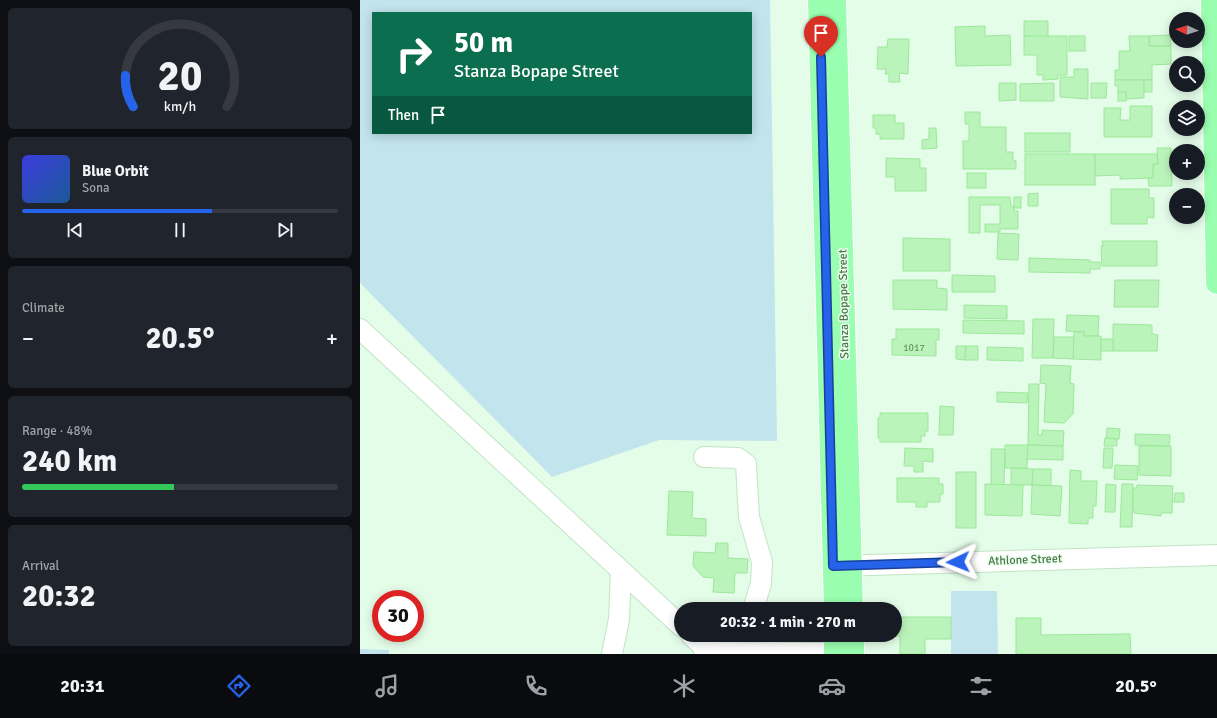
<!DOCTYPE html>
<html lang="en">
<head>
<meta charset="utf-8">
<style>
  :root { --surface:#171b24; --page:#20242c; --text:#f1f3f6; --muted:#9ea1a6; --line:#363941; --accent:#2563eb }
  body { margin:0; font-family:Signika,sans-serif; background:var(--page); color:var(--text); height:100vh; display:flex; flex-direction:column; font-size:15px; white-space:nowrap }
  * { box-sizing:border-box; margin:0 }
  p { font-size:13px; color:var(--muted) }
  .icon { flex:none; width:22px; height:22px; fill:none; stroke:currentColor; stroke-width:2; stroke-linecap:round; stroke-linejoin:round }
  .map { position:relative; flex:1; overflow:hidden }
  .sheet { display:flex; flex-direction:column; gap:8px; padding:8px; background:#0d0f14; width:360px }
  .sheet>* { flex:none }
  .banner { position:absolute; left:12px; top:12px; width:380px; height:122px; border-radius:0px; box-shadow:0 2px 10px #0003; background:#0b6e4f; color:#fff; overflow:hidden }
  .needle { width:26px; rotate:273deg }
  .tools { position:absolute; left:809px; top:12px; display:grid; gap:8px }
  .tools a { display:grid; place-items:center; width:36px; height:36px; border-radius:50%; background:var(--surface); box-shadow:0 2px 10px #0003; font-size:20px }
  .speed { position:absolute; left:12px; top:590px; display:flex; gap:8px; font-size:20px; font-weight:700; text-align:center }
  .speed>* { display:grid; place-content:center; width:52px; height:52px; border-radius:50%; background:var(--surface); box-shadow:0 2px 10px #0003; line-height:1 }
  .speed .limit { border:6px solid #d22; background:#fff; color:#111 }
  .pin { position:absolute; display:grid; place-items:center; width:34px; height:34px; color:#fff; margin:-41px -17px; border-radius:50% 50% 50% 0; rotate:-45deg; box-shadow:0 0 4px #0007 }
  .pin .icon { rotate:45deg }
  .me { position:absolute; width:44px; margin:-22px; rotate:268deg; stroke-linejoin:round; filter:drop-shadow(0 0 3px #0008) }
  .turn { display:flex; align-items:center; gap:14px; height:84px; padding:0 16px; font-size:18px }
  .turn .icon { width:52px; height:52px; stroke-width:2.5 }
  .turn b { display:block; font-size:28px; line-height:34px }
  .then { display:flex; align-items:center; height:38px; padding:0 16px; background:#0003; gap:8px; font-size:15px }
  .big { font-size:30px; font-weight:700; line-height:1.1 }
  .sheet .widget { flex:1; display:flex; flex-direction:column; justify-content:center; gap:6px; min-width:0; padding:0 14px; border-radius:6px; background:var(--page) }
  .sheet .dial { align-items:center; gap:0 }
  .dial svg { height:104px; overflow:visible; fill:none; stroke:var(--line); stroke-width:7; stroke-linecap:round; text-anchor:middle }
  .dial text { fill:var(--text); stroke:none }
  .song { display:flex; align-items:center; gap:12px }
  .cover { width:48px; height:48px; border-radius:6px; background:linear-gradient(135deg,hsl(240 70% 55%),hsl(210 70% 35%)) }
  .played { height:4px; border-radius:2px; background:linear-gradient(90deg,var(--accent) 60%,var(--line) 60%) }
  .keys { display:flex; justify-content:space-around; direction:ltr }
  .heat { display:flex; justify-content:space-between; align-items:center; font-size:22px; direction:ltr }
  .charge { height:6px; border-radius:3px; background:linear-gradient(90deg,#34c759 48%,var(--line) 0) }
  .trip { position:absolute; left:314px; top:602px; width:228px; height:40px; border-radius:20px; background:var(--surface); box-shadow:0 2px 10px #0003; font-weight:700; line-height:40px; text-align:center }
  .tab-bar { display:flex; height:64px; justify-content:space-around; align-items:center; background:#090b0e; color:var(--muted) }
  .tab-bar .icon { width:28px; height:28px }
  .tab-bar .on { color:var(--accent) }
  .tab-bar b { font-size:18px; color:var(--text) }
  main { display:flex; flex:1; min-height:0 }
  .map>svg:first-child { display:block }
  .green { fill:#c2e4ec; fill-rule:evenodd }
  .building { fill:#bbf4ba; stroke:#9ce79a }
  .lines { fill:none; stroke-linecap:round; stroke-linejoin:round }
  .minor-casing { stroke:#c2e4c4; stroke-width:22 }
  .major-casing { stroke:#fff; stroke-width:24 }
  .minor { stroke:#fff; stroke-width:20 }
  .major { stroke:#9afeb0; stroke-width:22 }
  .route-casing { stroke:#184099; stroke-width:10 }
  .route { stroke:#2563eb; stroke-width:7 }
  .labels { text-anchor:middle; dominant-baseline:central; stroke-width:3; stroke-linejoin:round; paint-order:stroke }
  .number-label { font-size:10px; fill:#679664 }
  .street-label { font-size:12px; fill:#4b7748; stroke:#ebffef }
</style>
</head>
<body>
<main>
<section class="sheet">
<div class="widget dial"><svg viewBox="0 0 100 80">
<path d="M14 69A42 42 0 1 1 86 69"/>
<path d="M14 69A42 42 0 0 1 8 45" stroke="#2563eb"/>
<text x="50" y="56" font-size="32" font-weight="700">20</text>
<text x="50" y="72" font-size="11">km/h</text>
</svg></div>
<div class="widget">
<div class="song"><i class="cover"></i><div><b>Blue Orbit</b><p>Sona</p></div></div>
<div class="played"></div>
<div class="keys"><svg class="icon" aria-label="previous" viewBox="0 0 24 24"><path d="M18 5L8 12l10 7zM5 5v14"/></svg><svg class="icon" aria-label="pause" viewBox="0 0 24 24"><path d="M8 5v14M16 5v14"/></svg><svg class="icon" aria-label="next" viewBox="0 0 24 24"><path d="M6 5l10 7-10 7zM19 5v14"/></svg></div>
</div>
<div class="widget"><p>Climate</p>
<div class="heat"><a>−</a><b class="big">20.5°</b><a>+</a></div>
</div>
<div class="widget"><p>Range · 48%</p><b class="big">240 km</b><div class="charge"></div></div>
<div class="widget"><p>Arrival</p><b class="big">20:32</b></div>
</section>
<div class="map">
<svg width="857" height="654" viewBox="0 0 857 654">
  <rect width="100%" height="100%" fill="#e4fde9"/>
  <g class="green">
    <path d="M0 0H410L417 441 299 440 192 477 0 283ZM13 13H391V133H13Z"/>
    <path d="M591 591H637L638 654H591Z"/>
    <path d="M0 649 29 650V654H0Z"/>
  </g>
  <g class="building">
    <path d="M664 21H688V37L664 36Z"/>
    <path d="M625 26V36L650 35 651 65 596 66 595 27Z"/>
    <path d="M810 35 811 46H789V36Z"/>
    <path d="M664 36H707V75H698V79L683 80V75H677V55H664Z"/>
    <rect x="709" y="36" width="16" height="15"/>
    <path d="M769 36H789V46H811V64L792 65V80H755V70H759V51H770Z"/>
    <path d="M528 39H549L548 74 539 73 540 82H529V74H525L526 69H517L518 47H527Z"/>
    <path d="M714 69H728V99L700 97V77H714Z"/>
    <path d="M755 80H784V98L766 99V92H758V86H755Z"/>
    <rect x="784" y="80" width="8" height="12"/>
    <path d="M639 83H656V100L639 101Z"/>
    <path d="M694 83V101H660V84Z"/>
    <path d="M731 83H747L746 98H731Z"/>
    <rect x="758" y="92" width="8" height="9"/>
    <path d="M770 106H792V137H744V108H761L760 120H770Z"/>
    <path d="M605 112H620V127H646V152H653V160L656 161V169H603V141H609V124H605Z"/>
    <path d="M513 115H535V123H544V139H520V134H516V128H513Z"/>
    <path d="M569 128H576L577 148 562 149V140L569 139Z"/>
    <rect x="665" y="133" width="45" height="19"/>
    <path d="M797 148H811L812 186H789L788 178H793V164H798Z"/>
    <rect x="665" y="154" width="70" height="31"/>
    <path d="M735 154H797L798 164H793V178L760 179V175L735 176Z"/>
    <path d="M526 158 560 159V168H566V191H535V177H526Z"/>
    <rect x="607" y="173" width="19" height="15"/>
    <path d="M751 189H789V198H794V218L787 217V224H751Z"/>
    <path d="M678 193V206H668V194Z"/>
    <path d="M609 197H650L651 206H654V211H658V229H640V232H625V224H640V205H620V233H609Z"/>
    <rect x="654" y="197" width="7" height="11"/>
    <path d="M638 233 659 234 658 260 637 259Z"/>
    <path d="M543 238 590 239V271H543Z"/>
    <path d="M742 241H797V266H742L741 246H743Z"/>
    <path d="M669 258 730 260V262H740V269H730V273L669 272Z"/>
    <path d="M592 275 635 276V292H592Z"/>
    <path d="M533 280H577V288L587 289V310L533 309Z"/>
    <path d="M755 280H799L798 307H754Z"/>
    <path d="M604 305 647 306V319L604 318Z"/>
    <path d="M707 315 739 316 738 336H724V332L706 331Z"/>
    <path d="M673 319H694L693 358H672Z"/>
    <path d="M603 320 664 321V334L603 333Z"/>
    <path d="M753 324 792 325V334L798 335 797 351H753Z"/>
    <path d="M536 329H579V340H576V356L532 355V339H536Z"/>
    <path d="M714 332H724V336H741V360L713 359Z"/>
    <path d="M694 337H714L713 359 693 358Z"/>
    <rect x="741" y="339" width="12" height="12"/>
    <path d="M596 346H606L605 360 596 359Z"/>
    <path d="M606 346H618V360H605Z"/>
    <path d="M627 347 663 348V361L627 360Z"/>
    <path d="M681 365 711 366 710 383 714 384 713 414 704 423 684 422 686 384 680 383Z"/>
    <path d="M669 384H679L678 435H682V430L704 431 703 446 668 445Z"/>
    <path d="M637 392 668 393 667 403 637 402Z"/>
    <path d="M580 406 594 407 593 435H579Z"/>
    <path d="M520 413H568V431H565V436H561V442H520V438H518V418L520 417Z"/>
    <path d="M747 428 760 429 759 439 746 438Z"/>
    <path d="M775 434 810 435 809 446 775 445Z"/>
    <path d="M745 438 757 439V446H744Z"/>
    <path d="M645 445H668L667 468H645Z"/>
    <path d="M668 445 703 446V460L667 459Z"/>
    <path d="M779 446H811V476L779 475Z"/>
    <path d="M545 448 573 449V462L563 461V472H554V466H544Z"/>
    <path d="M744 448H753L752 468H743Z"/>
    <path d="M631 449H645L644 485H631Z"/>
    <path d="M755 465 778 466 777 480 754 479Z"/>
    <path d="M651 468 673 469 672 485H651Z"/>
    <path d="M673 469H691V486L672 485Z"/>
    <path d="M710 470 721 471V481H737L736 506H733V518H728V524L709 523Z"/>
    <rect x="596" y="472" width="20" height="56"/>
    <path d="M537 478H579V484H583V494H580V502H567V507H556V502H537Z"/>
    <path d="M625 484 663 485 662 516 625 515Z"/>
    <path d="M746 484 756 485 755 512H745Z"/>
    <path d="M762 484H773L772 527H760Z"/>
    <path d="M672 485 702 486 700 516 671 514Z"/>
    <path d="M777 485 813 486 812 513H801V516L774 513 775 511H773V490L774 488H777Z"/>
    <path d="M309 491 333 492 332 518 346 519V536L307 535Z"/>
    <path d="M815 493H824V502H814Z"/>
    <path d="M356 543H368V558L388 559 387 573H375L374 593 353 592 354 578 343 577 333 566 334 552 355 553Z"/>
    <path d="M535 617H591V639H565V654H540V636H529V635H535Z"/>
    <path d="M656 618H681V635L770 634 771 654H656Z"/>
  </g>
  <g class="lines">
    <g class="minor-casing">
      <g id="minor">
        <path d="M0 329 321 626"/>
        <path d="M344 457 378 458 386 464 389 517 402 562 401 584 393 609"/>
        <path d="M475 566 857 555"/>
        <path d="M331 635 349 652"/>
        <path d="M252 654 259 619 261 571"/>
        <path d="M344 654 349 652 491 653"/>
      </g>
    </g>
    <g class="major-casing">
      <g id="major">
        <path d="M459 0 475 609"/>
        <path d="M475 0 492 609"/>
        <path d="M852 0 857 283"/>
        <path d="M493 635V654"/>
        <path d="M475 654V635"/>
      </g>
    </g>
    <use href="#minor" class="minor"/>
    <use href="#major" class="major"/>
  </g>
  <g class="lines">
    <g class="route-casing">
      <path id="route" d="M461 57 473 566 598 562"/>
    </g>
    <use href="#route" class="route"/>
  </g>
  <g class="labels">
    <g class="number-label">
      <text x="554" y="348">1017</text>
    </g>
    <g class="street-label">
      <text transform="translate(484 304) rotate(-91)">Stanza Bopape Street</text>
      <text transform="translate(665 560) rotate(-2)">Athlone Street</text>
    </g>
  </g>
</svg>
<div class="tools">
<a><svg class="needle" viewBox="-14 -14 28 28"><path d="M0-13l5 13h-10z" fill="#e53935"/><path d="M0 13l5-13h-10z" fill="#9ea1a6"/></svg></a>
<a><svg class="icon" aria-label="search" viewBox="0 0 24 24"><circle cx="10" cy="10" r="6"/><path d="M15 15l6 6"/></svg></a>
<a><svg class="icon" aria-label="layers" viewBox="0 0 24 24"><path d="M12 4l9 5-9 5-9-5zM3 14l9 5 9-5"/></svg></a>
<a>+</a>
<a>−</a>
</div>
<div class="speed"><div class="limit">30</div></div>
<div class="pin" style="left:461px;top:57px;background:#d93025"><svg class="icon" aria-label="arrive" viewBox="0 0 24 24"><path d="M6 21V4h12l-3 4 3 4H6"/></svg></div>
<svg class="me" style="left:598px;top:562px" viewBox="-20 -20 40 40"><path d="M0-17L14 15 0 8-14 15z" fill="#2563eb" stroke="#fff" stroke-width="4"/></svg>
<div class="trip">20:32 · 1 min · 270 m</div>
<div class="banner">
<div class="turn"><svg class="icon" aria-label="right" viewBox="0 0 24 24"><path d="M7 20v-9h11M14 6l5 5-5 5"/></svg><div><b>50 m</b>Stanza Bopape Street</div></div>
<div class="then">Then<svg class="icon" aria-label="arrive" viewBox="0 0 24 24"><path d="M6 21V4h12l-3 4 3 4H6"/></svg></div>
</div>
</div>
</main>
<nav class="tab-bar">
<b>20:31</b>
<svg class="icon on" aria-label="directions" viewBox="0 0 24 24"><path d="M12 3l9 9-9 9-9-9zM9 14v-3h6M13 9l2 2-2 2"/></svg>
<svg class="icon" aria-label="music" viewBox="0 0 24 24"><path d="M9 18V5l10-2v13"/><circle cx="6" cy="18" r="3"/><circle cx="16" cy="16" r="3"/></svg>
<svg class="icon" aria-label="phone" viewBox="0 0 24 24"><path d="M5 4h4l2 5-3 2q2 4 5 5l2-3 5 2v4C11 20 4 13 5 4z"/></svg>
<svg class="icon" aria-label="climate" viewBox="0 0 24 24"><path d="M12 3v18M4 7l16 10M4 17L20 7"/></svg>
<svg class="icon" aria-label="car" viewBox="0 0 24 24"><path d="M5 17H2v-5l4-1 3-4h7l3 4 3 1v5h-3M9 17h6M6 11h13"/><circle cx="7" cy="17" r="2"/><circle cx="17" cy="17" r="2"/></svg>
<svg class="icon" aria-label="filters" viewBox="0 0 24 24"><path d="M4 7h16M4 17h16"/><circle cx="9" cy="7" r="2"/><circle cx="15" cy="17" r="2"/></svg>
<b>20.5°</b>
</nav>
</body>
</html>
